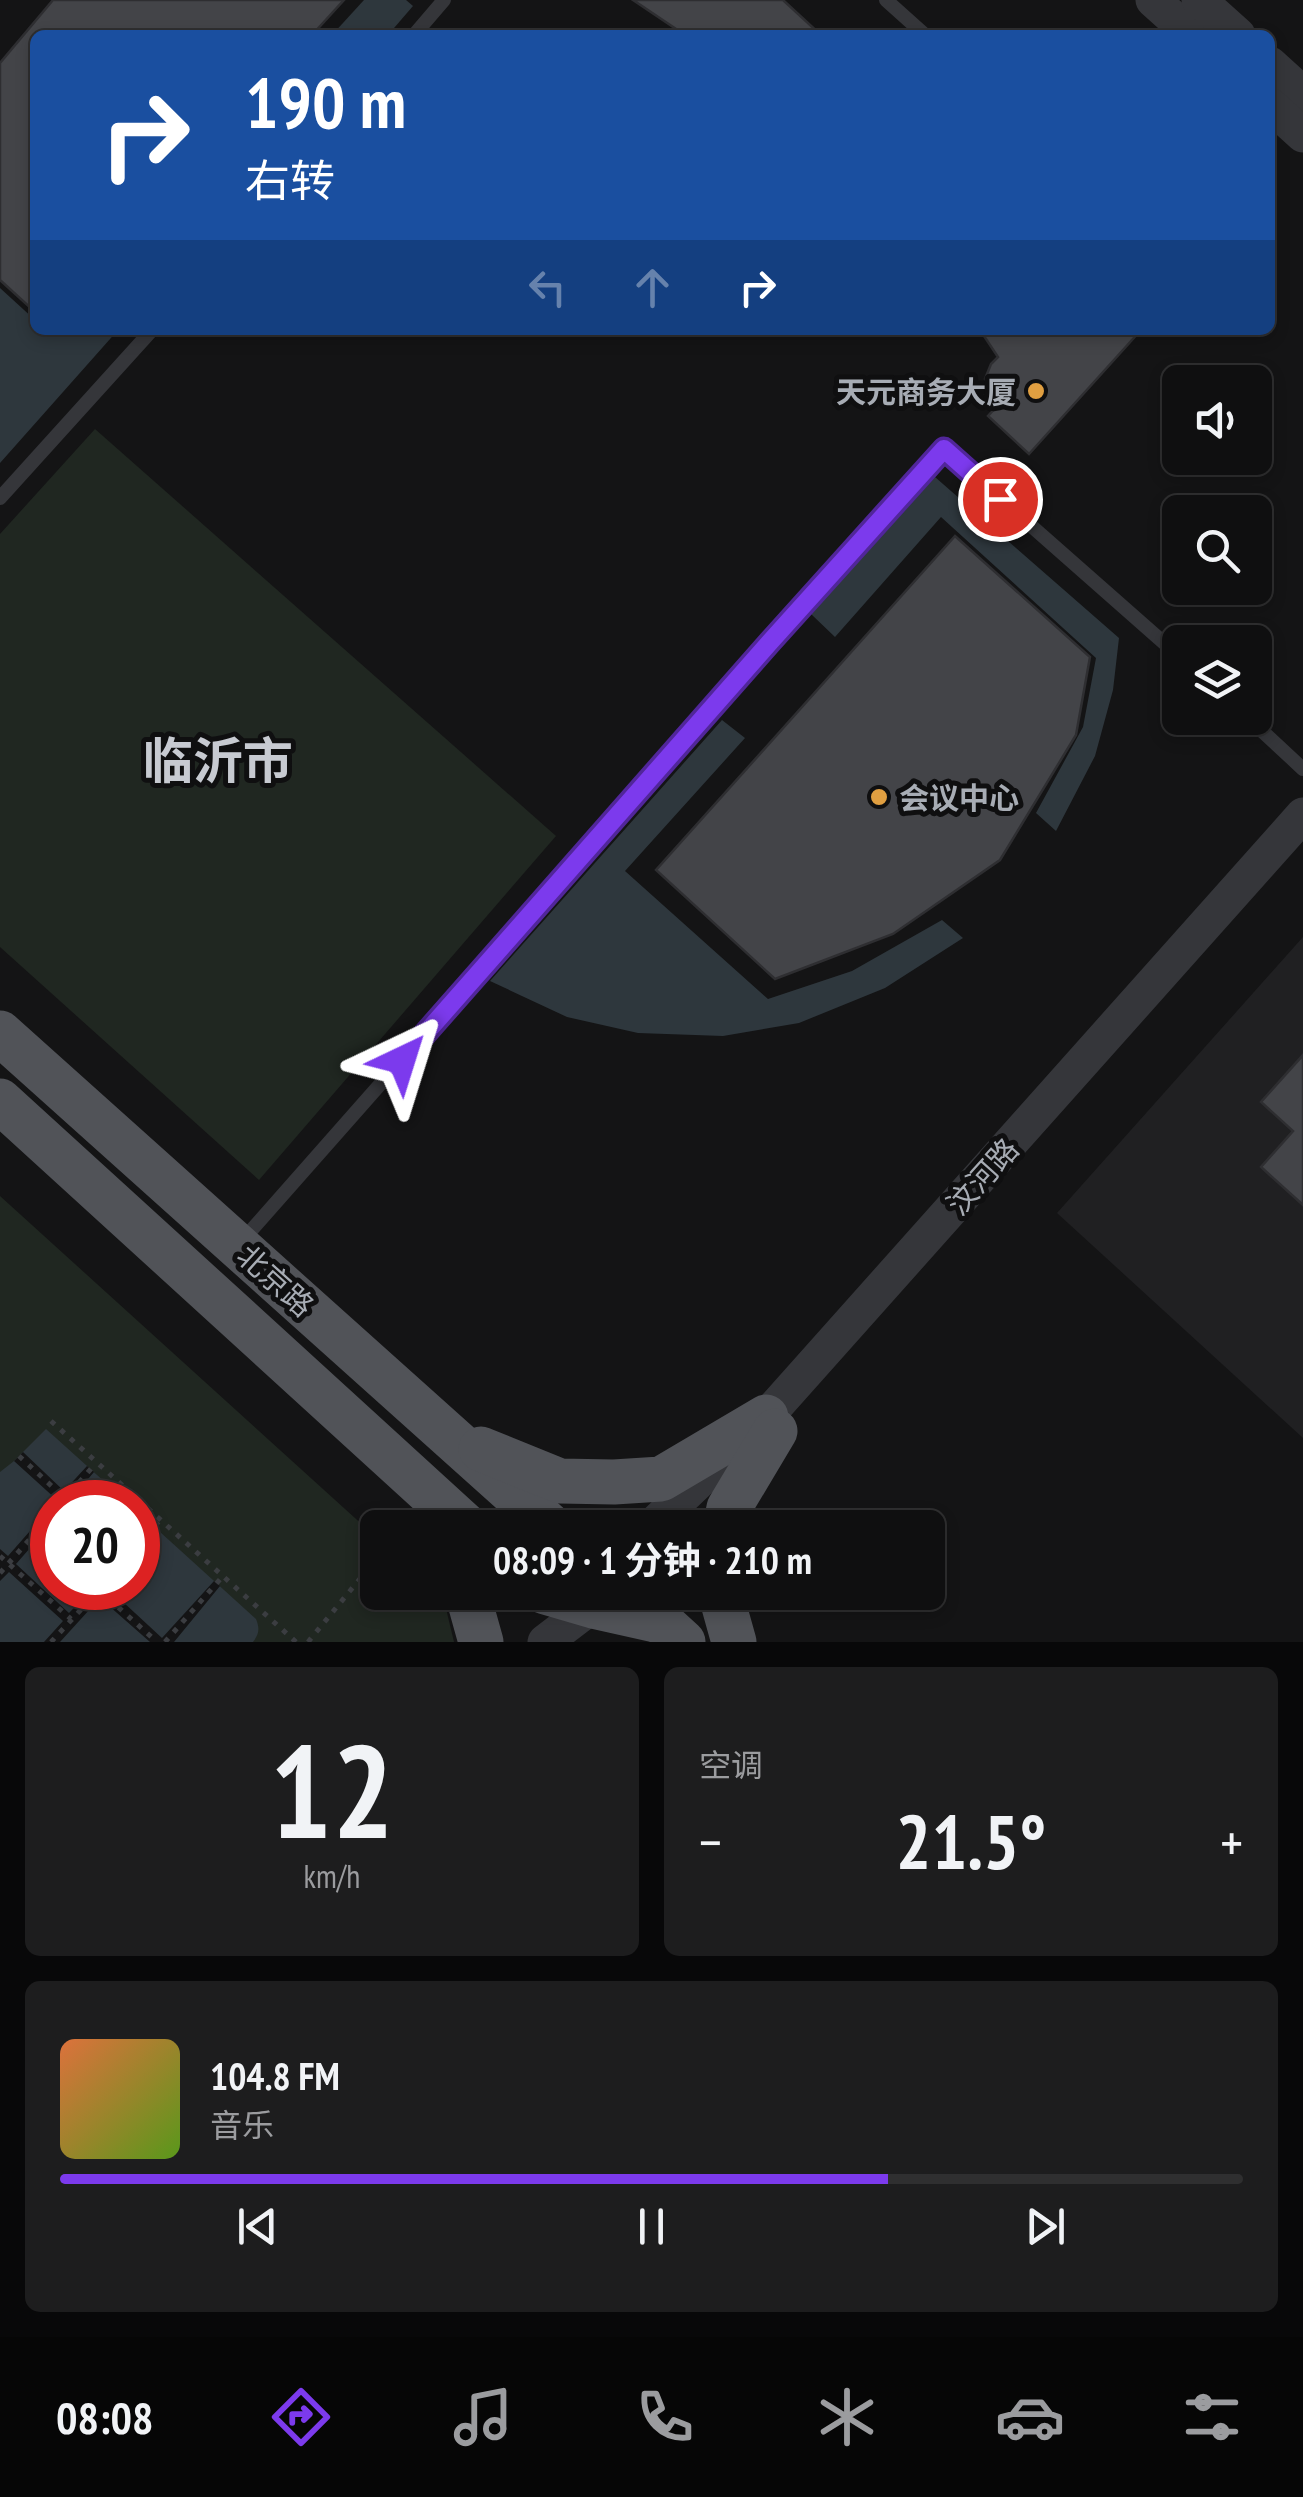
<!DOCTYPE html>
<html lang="zh">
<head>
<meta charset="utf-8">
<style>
  :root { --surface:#0f0f10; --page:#1d1d1e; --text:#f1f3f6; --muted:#9b9c9f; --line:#2f2f30; --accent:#7c3aed }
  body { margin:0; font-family:"PT Sans Narrow","Noto Sans SC",sans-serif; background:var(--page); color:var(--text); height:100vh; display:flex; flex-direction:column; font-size:38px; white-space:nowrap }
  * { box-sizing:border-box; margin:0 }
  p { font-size:32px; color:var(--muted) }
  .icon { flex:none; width:55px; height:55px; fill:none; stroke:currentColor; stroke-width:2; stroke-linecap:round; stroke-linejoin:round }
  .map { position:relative; height:1642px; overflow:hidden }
  .panel { display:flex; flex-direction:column; gap:25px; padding:25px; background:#080809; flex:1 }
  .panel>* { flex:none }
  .guide { position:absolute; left:30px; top:30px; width:1245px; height:305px; border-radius:15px; box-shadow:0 5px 15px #0003,0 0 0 2px var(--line); background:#1a4fa0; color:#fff; overflow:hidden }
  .buttons { position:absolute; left:1162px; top:365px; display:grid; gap:20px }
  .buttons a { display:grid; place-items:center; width:110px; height:110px; border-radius:15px; background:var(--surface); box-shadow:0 5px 15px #0003,0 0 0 2px var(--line); font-size:50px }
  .speed { position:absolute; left:30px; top:1480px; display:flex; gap:20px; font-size:50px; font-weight:700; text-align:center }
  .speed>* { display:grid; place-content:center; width:130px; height:130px; border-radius:50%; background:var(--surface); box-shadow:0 5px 15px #0003,0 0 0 2px var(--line); line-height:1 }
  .speed .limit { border:15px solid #d22; background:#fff; color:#111 }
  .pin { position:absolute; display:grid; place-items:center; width:85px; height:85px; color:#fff; margin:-42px; border:5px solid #fff; border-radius:50%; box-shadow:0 2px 10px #0007 }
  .me { position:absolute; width:110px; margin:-55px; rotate:41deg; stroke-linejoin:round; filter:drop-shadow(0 0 8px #0008) }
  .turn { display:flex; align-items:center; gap:35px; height:210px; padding:0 50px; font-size:45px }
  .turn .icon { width:130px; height:130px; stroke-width:2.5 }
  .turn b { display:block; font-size:70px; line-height:85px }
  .lanes { display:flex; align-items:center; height:95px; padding:0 50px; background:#0003; justify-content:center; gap:50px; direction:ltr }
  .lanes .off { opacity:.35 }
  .big { font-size:75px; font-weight:700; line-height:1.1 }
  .panel .card { flex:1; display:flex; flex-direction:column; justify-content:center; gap:15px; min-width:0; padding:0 35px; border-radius:15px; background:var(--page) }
  .panel .dial { align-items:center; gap:0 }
  .dial b { font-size:130px; line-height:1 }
  .song { display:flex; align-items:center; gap:30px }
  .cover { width:120px; height:120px; border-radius:15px; background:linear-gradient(135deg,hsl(20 70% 55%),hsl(90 70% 35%)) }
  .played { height:10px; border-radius:5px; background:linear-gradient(90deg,var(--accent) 70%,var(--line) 70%) }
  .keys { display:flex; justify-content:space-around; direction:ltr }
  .heat { display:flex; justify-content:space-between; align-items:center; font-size:55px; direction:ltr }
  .panel .tiles { flex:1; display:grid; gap:25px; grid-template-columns:1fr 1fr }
  .card:last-child { grid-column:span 2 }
  .trip { position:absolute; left:360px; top:1510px; width:585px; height:100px; border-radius:15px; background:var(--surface); box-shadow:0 5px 15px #0003,0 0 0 2px var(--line); font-weight:700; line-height:100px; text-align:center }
  .tab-bar { display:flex; height:160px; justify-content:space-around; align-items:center; background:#060606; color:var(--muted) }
  .tab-bar .icon { width:70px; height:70px }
  .tab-bar .active { color:var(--accent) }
  .tab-bar b { font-size:45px; color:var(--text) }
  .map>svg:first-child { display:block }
  .built { fill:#202022 }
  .green { fill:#202721; fill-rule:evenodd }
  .water { fill:#2e373d }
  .pier { fill:#141415 }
  .building { fill:#434448; stroke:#2e2e31; stroke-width:2.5 }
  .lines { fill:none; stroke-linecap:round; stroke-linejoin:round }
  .path { stroke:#3b3d41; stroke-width:5; stroke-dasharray:5 8; stroke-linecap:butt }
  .service { stroke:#35363a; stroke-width:14 }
  .tertiary { stroke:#35363a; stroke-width:35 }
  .primary { stroke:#515358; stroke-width:45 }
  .route-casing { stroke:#51269a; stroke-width:25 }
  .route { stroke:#7c3aed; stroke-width:18 }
  .poi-dot { fill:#e09f41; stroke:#0f0f10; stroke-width:4 }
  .labels { text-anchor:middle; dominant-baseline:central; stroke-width:10; stroke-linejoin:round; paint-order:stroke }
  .poi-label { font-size:30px; font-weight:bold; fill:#a7acb4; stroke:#0f0f10; text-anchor:end }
  .street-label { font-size:30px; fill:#a7acb4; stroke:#0f0f10 }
  .town-label { font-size:50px; font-weight:bold; fill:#c7cad1; stroke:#0f0f10 }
</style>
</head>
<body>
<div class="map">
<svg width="1303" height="1642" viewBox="0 0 1303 1642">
  <rect width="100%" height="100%" fill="#141415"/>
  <path class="built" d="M1303 937V1438L1057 1213Z"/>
  <g class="green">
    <path d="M95 429 556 836 259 1180 0 947V534Z"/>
    <path d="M0 1196 377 1538 378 1592 439 1593 443 1596 454 1642H0ZM52 1502H138V1588H52Z"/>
  </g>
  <g class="water">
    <path d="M364 0H406L413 6 388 35H332Z"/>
    <path d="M0 288 35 320V330H45L50 334 53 330H118L0 463Z"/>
    <path d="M935 477 1119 638 1113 690 1095 756 1056 831 1036 813 1083 727 1096 658 941 517 835 637 811 614Z"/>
    <path d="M722 720 745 738 625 871 768 999 852 971 942 920 963 938 885 988 799 1023 723 1036 638 1033 567 1017 490 981Z"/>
    <path d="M46 1429 127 1502H52V1588H138V1512L256 1619C260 1629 259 1634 253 1642H0V1472L14 1461Z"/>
  </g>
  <g class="pier">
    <path d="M23 1452 64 1491 87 1466 94 1472 72 1498 76 1502H56L57 1500 14 1461Z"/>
    <path d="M52 1506V1523L16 1564 69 1613 93 1588H108L162 1638 214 1581 220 1586 174 1642H150L100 1598 60 1642H44L63 1621 9 1572 0 1581V1549L8 1556Z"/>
  </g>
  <g class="building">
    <path d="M53 0H344L312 35H35V312L0 280V63Z"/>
    <path d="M633 0H783L821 35H685Z"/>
    <path d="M980 330H1141L1029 454 988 416 997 406 988 396 985 379 991 364 998 357Z"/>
    <path d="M955 536 1090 657 1076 735 1000 860 893 934 775 979 656 870Z"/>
    <path d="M1303 1055V1205L1261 1167 1293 1131 1261 1102Z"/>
  </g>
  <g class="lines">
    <g class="path">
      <path d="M51 1421 296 1642"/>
      <path d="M19 1456 69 1502"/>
      <path d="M62 1502 96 1463"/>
      <path d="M138 1545 160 1520"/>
      <path d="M0 1556 71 1619"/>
      <path d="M0 1573 52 1514"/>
      <path d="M99 1590 157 1642"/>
      <path d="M51 1642 100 1589"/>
      <path d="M165 1642 223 1576"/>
      <path d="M308 1642 377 1558"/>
    </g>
    <g class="service">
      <path d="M886 0 925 35"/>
      <path d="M414 35 444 0"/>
      <path d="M0 498 152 330"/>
      <path d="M1248 718 1303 769"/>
      <path d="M241 1242 796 613 944 449 1180 657"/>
    </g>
    <g class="tertiary">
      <path d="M1153 0 1192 35"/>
      <path d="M1199 0 1238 35"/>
      <path d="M1270 64 1303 94"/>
      <path d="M1270 105 1303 135"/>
      <path d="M650 1528 766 1417 1303 815"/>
      <path d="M545 1642 609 1593"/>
    </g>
    <g class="primary">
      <path d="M0 1033 552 1528"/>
      <path d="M0 1101 468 1528"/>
      <path d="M481 1449 560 1481 614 1482 661 1479 766 1417"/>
      <path d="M725 1528 729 1508 775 1431"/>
      <path d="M467 1592 481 1642"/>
      <path d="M545 1592 593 1606 660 1621 683 1642"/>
      <path d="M720 1592 734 1642"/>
    </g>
  </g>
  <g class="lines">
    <g class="route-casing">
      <path id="route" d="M402 1060 770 642 944 449 1000 499"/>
    </g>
    <use href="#route" class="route"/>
  </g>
  <g class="poi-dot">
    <circle cx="1036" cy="391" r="10"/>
    <circle cx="879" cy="797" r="10"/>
  </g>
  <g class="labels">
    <g class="poi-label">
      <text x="1016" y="391">天元商务大厦</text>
      <text x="899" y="797" text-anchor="start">会议中心</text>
    </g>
    <g class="street-label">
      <text transform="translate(982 1176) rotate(-48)">汶河路</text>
      <text transform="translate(276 1280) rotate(42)">北京路</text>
    </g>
    <g class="town-label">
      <text x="218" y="760">临沂市</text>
    </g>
  </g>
</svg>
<div class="buttons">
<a><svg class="icon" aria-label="sound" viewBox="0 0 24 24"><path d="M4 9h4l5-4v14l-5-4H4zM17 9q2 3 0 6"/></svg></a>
<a><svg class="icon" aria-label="search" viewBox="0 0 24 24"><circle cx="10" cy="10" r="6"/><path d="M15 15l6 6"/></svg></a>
<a><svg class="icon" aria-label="layers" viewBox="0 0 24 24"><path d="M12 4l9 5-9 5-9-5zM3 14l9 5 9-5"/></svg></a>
</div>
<div class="speed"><div class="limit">20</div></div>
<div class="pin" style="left:1000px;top:499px;background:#d93025"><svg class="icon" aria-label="arrive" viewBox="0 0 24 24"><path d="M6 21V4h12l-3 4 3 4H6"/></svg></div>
<svg class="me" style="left:402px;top:1060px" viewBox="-20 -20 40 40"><path d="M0-17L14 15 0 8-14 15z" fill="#7c3aed" stroke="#fff" stroke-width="4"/></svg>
<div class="trip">08:09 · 1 分钟 · 210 m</div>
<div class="guide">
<div class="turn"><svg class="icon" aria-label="right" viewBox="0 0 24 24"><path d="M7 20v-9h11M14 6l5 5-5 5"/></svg><div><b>190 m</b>右转</div></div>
<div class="lanes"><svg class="icon off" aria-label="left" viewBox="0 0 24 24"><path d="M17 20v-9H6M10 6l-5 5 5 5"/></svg><svg class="icon off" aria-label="ahead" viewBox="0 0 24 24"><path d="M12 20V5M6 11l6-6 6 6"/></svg><svg class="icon" aria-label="right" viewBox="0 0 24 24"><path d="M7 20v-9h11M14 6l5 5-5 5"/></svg></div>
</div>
</div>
<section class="panel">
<div class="tiles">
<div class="card dial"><b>12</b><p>km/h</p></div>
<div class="card"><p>空调</p>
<div class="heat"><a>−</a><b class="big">21.5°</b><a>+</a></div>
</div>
<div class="card">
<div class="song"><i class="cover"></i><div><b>104.8 FM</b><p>音乐</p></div></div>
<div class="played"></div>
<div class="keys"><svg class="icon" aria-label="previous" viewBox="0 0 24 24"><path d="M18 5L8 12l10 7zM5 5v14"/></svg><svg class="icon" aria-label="pause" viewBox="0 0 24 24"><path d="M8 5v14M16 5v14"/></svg><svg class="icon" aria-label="next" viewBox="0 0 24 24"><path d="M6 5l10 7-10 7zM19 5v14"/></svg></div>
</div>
</div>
</section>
<nav class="tab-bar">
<b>08:08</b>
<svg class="icon active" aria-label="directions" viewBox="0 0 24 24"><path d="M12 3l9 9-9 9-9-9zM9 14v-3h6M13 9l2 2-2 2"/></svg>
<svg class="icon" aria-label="music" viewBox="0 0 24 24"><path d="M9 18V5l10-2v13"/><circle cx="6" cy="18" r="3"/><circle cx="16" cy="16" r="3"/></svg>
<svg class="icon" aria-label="phone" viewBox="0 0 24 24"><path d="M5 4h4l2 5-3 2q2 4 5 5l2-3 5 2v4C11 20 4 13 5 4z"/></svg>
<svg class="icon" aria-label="climate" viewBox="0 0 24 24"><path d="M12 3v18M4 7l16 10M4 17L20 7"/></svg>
<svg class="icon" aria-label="car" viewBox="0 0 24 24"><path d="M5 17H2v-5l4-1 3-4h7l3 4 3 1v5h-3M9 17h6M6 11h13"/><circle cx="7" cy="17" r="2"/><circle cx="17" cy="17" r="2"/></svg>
<svg class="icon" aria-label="filters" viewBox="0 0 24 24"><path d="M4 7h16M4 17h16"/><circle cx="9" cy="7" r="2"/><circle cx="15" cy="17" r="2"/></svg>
</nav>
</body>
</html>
